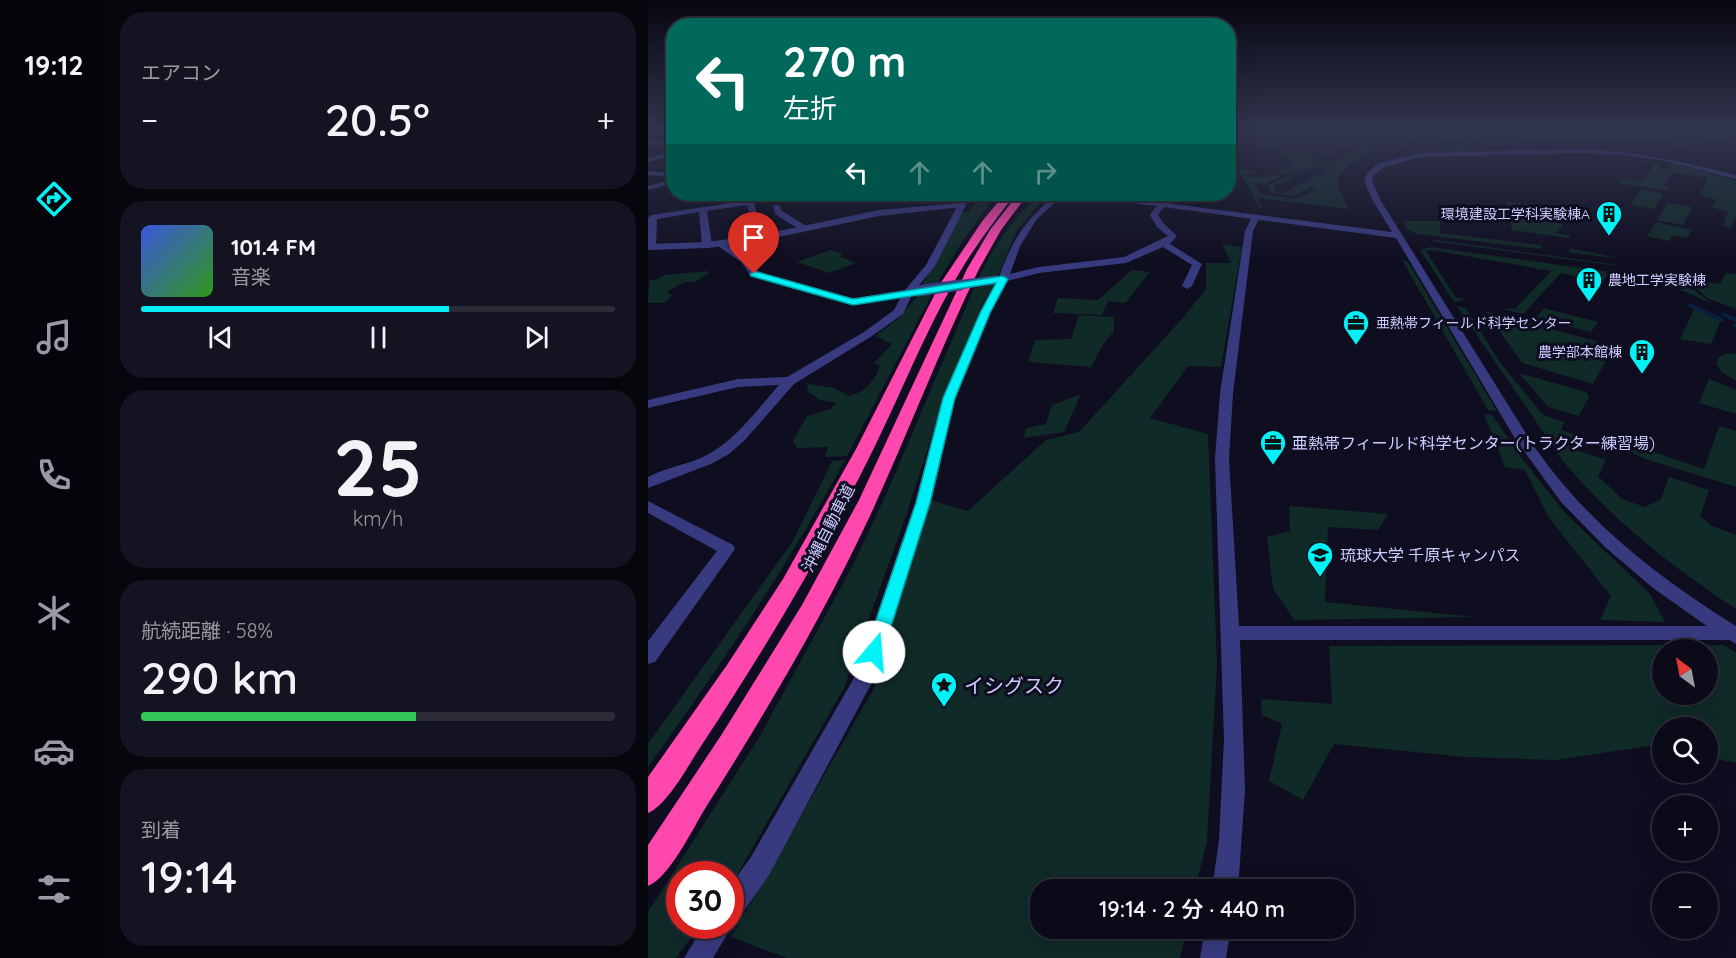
<!DOCTYPE html>
<html lang="ja">
<head>
<meta charset="utf-8">
<style>
  :root { --surface:#0b0a18; --page:#141321; --text:#f1f3f6; --muted:#9a9aa2; --line:#2b2b37; --accent:#00f2f7 }
  body { margin:0; font-family:Quicksand,"Noto Sans JP",sans-serif; background:var(--page); color:var(--text); height:100vh; display:flex; flex-direction:column; font-size:22px; white-space:nowrap }
  * { box-sizing:border-box; margin:0 }
  p { font-size:20px; color:var(--muted) }
  .icon { flex:none; width:33px; height:33px; fill:none; stroke:currentColor; stroke-width:2; stroke-linecap:round; stroke-linejoin:round }
  .map { position:relative; flex:1; overflow:hidden }
  .drawer { display:flex; flex-direction:column; gap:12px; padding:12px; background:#06060d; width:540px }
  .drawer>* { flex:none }
  .guide { position:absolute; left:18px; top:18px; width:570px; height:183px; border-radius:24px; box-shadow:0 6px 24px #0002,0 0 0 2px var(--line); background:#00695c; color:#fff; overflow:hidden }
  .needle { width:39px; rotate:328deg }
  .buttons { position:absolute; left:1004px; top:639px; display:grid; gap:12px }
  .buttons a { display:grid; place-items:center; width:66px; height:66px; border-radius:50%; background:var(--surface); box-shadow:0 6px 24px #0002,0 0 0 2px var(--line); font-size:30px }
  .speed { position:absolute; left:18px; top:861px; display:flex; gap:12px; font-size:30px; font-weight:700; text-align:center }
  .speed>* { display:grid; place-content:center; width:78px; height:78px; border-radius:50%; background:var(--surface); box-shadow:0 6px 24px #0002,0 0 0 2px var(--line); line-height:1 }
  .speed .limit { border:9px solid #d22; background:#fff; color:#111 }
  .pin { position:absolute; display:grid; place-items:center; width:51px; height:51px; color:#fff; margin:-62px -26px; border-radius:50% 50% 50% 0; rotate:-45deg; box-shadow:0 0 6px #0007 }
  .pin .icon { rotate:45deg }
  .me { position:absolute; width:66px; margin:-33px; rotate:18deg; stroke-linejoin:round; filter:drop-shadow(0 0 4px #0008) }
  .turn { display:flex; align-items:center; gap:21px; height:126px; padding:0 18px; font-size:27px }
  .turn .icon { width:78px; height:78px; stroke-width:2.5 }
  .turn b { display:block; font-size:42px; line-height:51px }
  .lanes { display:flex; align-items:center; height:57px; padding:0 18px; background:#0003; justify-content:center; gap:30px; direction:ltr }
  .lanes .off { opacity:.35 }
  .big { font-size:45px; font-weight:600; line-height:1.1 }
  .drawer .widget { flex:1; display:flex; flex-direction:column; justify-content:center; gap:9px; min-width:0; padding:0 21px; border-radius:24px; background:var(--page) }
  .drawer .dial { align-items:center; gap:0 }
  .dial b { font-size:78px; line-height:1 }
  .song { display:flex; align-items:center; gap:18px }
  .cover { width:72px; height:72px; border-radius:9px; background:linear-gradient(135deg,hsl(230 70% 55%),hsl(110 70% 35%)) }
  .played { height:6px; border-radius:3px; background:linear-gradient(90deg,var(--accent) 65%,var(--line) 65%) }
  .keys { display:flex; justify-content:space-around; direction:ltr }
  .heat { display:flex; justify-content:space-between; align-items:center; font-size:33px; direction:ltr }
  .charge { height:9px; border-radius:4px; background:linear-gradient(90deg,#34c759 58%,var(--line) 0) }
  .trip { position:absolute; left:382px; top:879px; width:324px; height:60px; border-radius:24px; background:var(--surface); box-shadow:0 6px 24px #0002,0 0 0 2px var(--line); font-weight:600; line-height:60px; text-align:center }
  main { display:flex; flex:1; min-height:0 }
  .menu { display:flex; flex-direction:column; width:108px; justify-content:space-around; align-items:center; background:#04040a; color:var(--muted) }
  .menu .icon { width:42px; height:42px }
  .menu .on { color:var(--accent) }
  .menu b { font-size:27px; color:var(--text) }
  .map>svg:first-child { display:block }
  .green { fill:#102a27; fill-rule:evenodd }
  .lines { fill:none; stroke-linecap:round; stroke-linejoin:round }
  .stream { stroke:#09203d; stroke-width:4 }
  .minor { fill:#383a7f; fill-rule:evenodd }
  .tertiary { fill:#383a7f; fill-rule:evenodd }
  .motorway { fill:#ff47ae; fill-rule:evenodd }
  .minor-bridge-far1 { stroke:#383a7f; stroke-width:9 }
  .minor-bridge { stroke:#383a7f; stroke-width:11 }
  .route { fill:#00f2f7; stroke:#009da1; stroke-width:1.5 }
  .labels { text-anchor:middle; dominant-baseline:central; stroke-width:6; stroke-linejoin:round; paint-order:stroke }
  .far-poi-label { font-size:14px; fill:#ceccff; stroke:#0f0d20; text-anchor:end }
  .poi-label { font-size:16px; fill:#ceccff; stroke:#0f0d20; text-anchor:start }
  .street-label { font-size:16px; fill:#ceccff; stroke:#0f0d20 }
  .near-poi-label { font-size:20px; fill:#ceccff; stroke:#0f0d20; text-anchor:start }
</style>
</head>
<body>
<main>
<nav class="menu">
<b>19:12</b>
<svg class="icon on" aria-label="directions" viewBox="0 0 24 24"><path d="M12 3l9 9-9 9-9-9zM9 14v-3h6M13 9l2 2-2 2"/></svg>
<svg class="icon" aria-label="music" viewBox="0 0 24 24"><path d="M9 18V5l10-2v13"/><circle cx="6" cy="18" r="3"/><circle cx="16" cy="16" r="3"/></svg>
<svg class="icon" aria-label="phone" viewBox="0 0 24 24"><path d="M5 4h4l2 5-3 2q2 4 5 5l2-3 5 2v4C11 20 4 13 5 4z"/></svg>
<svg class="icon" aria-label="climate" viewBox="0 0 24 24"><path d="M12 3v18M4 7l16 10M4 17L20 7"/></svg>
<svg class="icon" aria-label="car" viewBox="0 0 24 24"><path d="M5 17H2v-5l4-1 3-4h7l3 4 3 1v5h-3M9 17h6M6 11h13"/><circle cx="7" cy="17" r="2"/><circle cx="17" cy="17" r="2"/></svg>
<svg class="icon" aria-label="filters" viewBox="0 0 24 24"><path d="M4 7h16M4 17h16"/><circle cx="9" cy="7" r="2"/><circle cx="15" cy="17" r="2"/></svg>
</nav>
<section class="drawer">
<div class="widget"><p>エアコン</p>
<div class="heat"><a>−</a><b class="big">20.5°</b><a>+</a></div>
</div>
<div class="widget">
<div class="song"><i class="cover"></i><div><b>101.4 FM</b><p>音楽</p></div></div>
<div class="played"></div>
<div class="keys"><svg class="icon" aria-label="previous" viewBox="0 0 24 24"><path d="M18 5L8 12l10 7zM5 5v14"/></svg><svg class="icon" aria-label="pause" viewBox="0 0 24 24"><path d="M8 5v14M16 5v14"/></svg><svg class="icon" aria-label="next" viewBox="0 0 24 24"><path d="M6 5l10 7-10 7zM19 5v14"/></svg></div>
</div>
<div class="widget dial"><b>25</b><p>km/h</p></div>
<div class="widget"><p>航続距離 · 58%</p><b class="big">290 km</b><div class="charge"></div></div>
<div class="widget"><p>到着</p><b class="big">19:14</b></div>
</section>
<div class="map">
<svg width="1088" height="958" viewBox="0 0 1088 958">
  <rect width="100%" height="100%" fill="#0f0d20"/>
  <g class="green">
    <path d="M604 128 662 129 669 128 638 139 642 141C631 146 619 151 607 148L646 131C628 127 610 137 591 134Z"/>
    <path d="M711 128H792C809 132 826 128 843 131L825 142H821L818 148 814 151 767 153 747 144 751 142 760 144 756 145C759 147 761 149 765 150 775 153 811 149 817 141 807 137 800 141 789 142 770 144 751 141 736 135L739 133Z"/>
    <path d="M890 128H1072L1088 131V135L1030 148 1029 143 1007 140 890 141 873 138 868 134 882 133Z"/>
    <path d="M702 141 707 142 683 152 686 153 670 158 674 159 671 161C694 166 705 143 731 146L720 152 723 154 706 161 691 175 690 186 701 209 609 198 615 209 612 208 590 169 607 171 597 176C614 180 619 172 634 176L617 184 606 183 613 194 649 199 668 189 663 187 645 197 623 192 620 186 651 171 647 170 639 174 629 171 645 164 640 162 644 160 638 159 641 157 634 153 645 149 669 154 666 156 670 157ZM668 167 679 170 635 193 624 190 628 187 624 186C631 183 636 183 643 180L640 178Z"/>
    <path d="M991 160 1012 163 1010 168 1019 169 1024 163 1088 181V215L1083 228 1075 226 1080 212 1062 207 1067 203 1066 199 1052 195 1060 180 1058 177 1025 173 1015 185 1022 187 1019 191 970 183 974 178 994 182 1007 164 990 161Z"/>
    <path d="M992 190 995 189 1016 194 1006 209 983 205Z"/>
    <path d="M335 194H349L316 239 287 287 272 289 313 213 320 212Z"/>
    <path d="M390 195H399L369 230 350 276 330 280C345 245 363 222 390 195Z"/>
    <path d="M854 200 892 207 887 213 915 219 911 223 915 225 907 233 923 236 921 238 864 230 859 202Z"/>
    <path d="M1020 203 1044 207 1035 225 1009 220Z"/>
    <path d="M755 221H792V233L893 245V249L921 252 922 248 974 259 770 234 760 230Z"/>
    <path d="M1008 223H1011L1044 230 1039 238 1024 235 1021 241 999 236Z"/>
    <path d="M788 240 964 264 969 266 783 241Z"/>
    <path d="M574 244 594 247 573 367 540 366 502 418 560 434 569 663 559 841 547 889 393 890V928L539 929 532 958H139L83 937 225 690 282 500 320 511 398 440 431 432 533 320 558 289V263H583Z"/>
    <path d="M782 247 963 272 953 282 913 273 875 314 851 308 867 309 903 271 784 250 778 251 808 298H815V300L806 302 772 250Z"/>
    <path d="M183 250 196 254 191 256 208 263 181 273 149 262Z"/>
    <path d="M754 260 760 262 849 411 840 410Z"/>
    <path d="M484 270 502 272 477 303 460 301 454 315 405 313 410 298 450 300Z"/>
    <path d="M60 271V274L46 282H36L19 292 24 295 17 303H0L1 280 10 279 17 275Z"/>
    <path d="M992 272H1002L1038 284 1063 303Z"/>
    <path d="M1078 273 1088 274V309L1059 298 1038 278 1072 284Z"/>
    <path d="M346 285 336 301 299 388 258 516 196 688 88 877 83 885 82 874H32V926H52L28 958H0V912L112 736 205 565 241 488 326 288Z"/>
    <path d="M284 294 199 456 177 457 180 447 149 448 145 441 159 416 183 409 188 403 172 400 159 391 160 384 186 388 201 396C217 392 227 381 232 366L226 363 244 344 227 336 252 317 269 296Z"/>
    <path d="M809 306 818 308 851 361 895 415 916 422 913 430 935 437 928 450 958 460 950 476 974 499 997 507 1013 499 1021 477 1061 490 1052 516 1064 526 1088 535V609C1024 567 964 520 915 461Z"/>
    <path d="M896 308 950 322 943 332 888 318Z"/>
    <path d="M1047 308 1073 320 1063 344 1032 339Z"/>
    <path d="M837 311 966 346 945 384 874 363Z"/>
    <path d="M431 315 466 317V331L454 346 443 367 380 362 387 340 423 339Z"/>
    <path d="M1088 353V381L1074 372 1068 364 1070 358 1077 354Z"/>
    <path d="M871 373 938 392 941 397 931 416 900 407Z"/>
    <path d="M1061 379 1088 390V414L1051 403Z"/>
    <path d="M433 394 416 432 376 438 378 428 398 424 404 405Z"/>
    <path d="M836 414 844 415 875 460 918 514 1002 594 1017 622 952 620 963 596 901 518 877 470 857 467Z"/>
    <path d="M1071 426 1088 431V487L997 459 985 453V445L1056 469Z"/>
    <path d="M197 460C139 567 71 668 0 767V744L145 541 184 461Z"/>
    <path d="M641 506 740 514 730 530 680 527 677 602 827 617 646 620 625 588 619 537 642 531Z"/>
    <path d="M1076 645 1088 653V763L1059 757V728H1014V748L1001 746 908 760 817 757 686 744 655 800 621 781 634 724 614 715 613 699 684 704 681 646ZM1014 650H1059V694H1014Z"/>
  </g>
  <g class="lines">
    <g class="stream">
      <path d="M1042 305 1074 320"/>
      <path d="M1075 314 1088 320"/>
      <path d="M1086 325 1088 327"/>
    </g>
    <g class="minor">
      <path d="M1078 128H1088V131L1079 129Z"/>
      <path d="M0 140 26 143V147L0 144Z"/>
      <path d="M26 151V155L0 162V158Z"/>
      <path d="M0 171 26 173V177L0 175Z"/>
      <path d="M26 179V183L0 190V186Z"/>
      <path d="M408 194H416L389 219 372 246 362 274 391 267 476 257 520 236 509 227 502 215C516 193 535 194 560 194 544 208 525 191 510 215L515 223 529 236 522 244 554 264 544 286 539 289 534 286 544 265 515 247 478 263 391 273 359 281 342 313 307 398 283 503 229 673 121 875 91 918 82 922V886L103 857 210 671 267 503 295 398 332 313 348 283 345 280 351 277C365 238 377 221 408 194Z"/>
      <path d="M102 200 106 202 115 240 108 238 99 205 59 211 64 245 59 248 54 245 51 212 9 219 8 247 0 249V218L3 215Z"/>
      <path d="M311 203 318 205 287 266 268 289 271 292 270 294 264 295 255 314 224 336 146 384 96 441 81 454 63 464 0 488V477C17 468 36 465 53 458 85 444 108 411 131 385L90 387 0 408V400L90 379 139 377 216 332 246 310 253 297 205 305 103 276 93 262 70 246V242H76L99 258 109 272 205 299 257 290 278 265Z"/>
      <path d="M125 205H131L134 211 160 227V231H154L127 214Z"/>
      <path d="M608 214 612 217 605 231 585 393 581 459 591 626H1082L1088 628V638L1082 640H592L597 790 590 890H564L571 840 576 740 567 459 572 393 597 231 604 217Z"/>
      <path d="M0 501 85 545 87 549 7 662 0 664V641L69 551 0 513Z"/>
      <path d="M82 922 84 926 65 958H36L56 926H82Z"/>
      <path d="M557 928H583L578 958H552Z"/>
    </g>
    <g class="tertiary">
      <path d="M931 149C989 152 1032 161 1088 175V179L1017 161 976 155 931 153 772 157 735 168 726 175 724 181 733 201 882 440C934 519 1009 577 1088 626V644L1056 624 1005 588 957 547 913 502 868 440 748 238 433 196 429 194H447L744 232 725 201 716 181 720 172 729 164 772 153Z"/>
      <path d="M321 194H329L314 207 231 216 112 241 59 248 0 250V244L59 242 112 235 231 210 312 203Z"/>
    </g>
    <g class="motorway">
      <path d="M357 194H367C345 223 323 251 305 284 275 337 253 393 226 448 176 550 118 648 55 743 42 762 20 805 0 813V777L79 665 135 579 208 449 292 284 335 220Z"/>
      <path d="M370 194H380L353 230 331 269C291 351 259 436 221 518 174 618 117 714 58 807 45 828 22 877 0 886V845L74 734 154 605 211 500 319 269 342 230Z"/>
    </g>
    <path class="minor-bridge-far1" d="M302 286 347 280"/>
    <path class="minor-bridge" d="M270 291 312 285"/>
  </g>
  <linearGradient id="sky" x2="0" y2="1"><stop stop-color="#080712"/><stop offset="0.49" stop-color="#31354e"/><stop offset="1" stop-color="#31354e" stop-opacity="0"/></linearGradient>
  <rect width="1088" height="262" fill="url(#sky)"/>
  <path class="route" d="M106 271 205 299 355 276 360 279 342 313 307 398 282 503 235 652 232 657 226 659 220 657 217 652 268 503 295 398 332 313 348 283 205 305 103 276 102 274Z"/>
  <defs>
    <g id="building-pin" transform="scale(1.35)"><path d="M0 17L-7.5 6A9.5 9.5 0 1 1 7.5 6Z" fill="#00f2f7" stroke="#0f0d20"/><path d="M-4-6H4V6H1V3H-1V6H-4ZM-2.5-4.3h1.7v1.8h-1.7ZM.8-4.3h1.7v1.8H.8ZM-2.5-1h1.7V.8h-1.7ZM.8-1h1.7V.8H.8Z" fill="#111"/></g>
    <g id="office-pin" transform="scale(1.35)"><path d="M0 17L-7.5 6A9.5 9.5 0 1 1 7.5 6Z" fill="#00f2f7" stroke="#0f0d20"/><path d="M-6-3h4V-5.5h4V-3h4V5H-6ZM-1-4.5V-3h2v-1.5ZM-6 0V1H6V0Z" fill="#111"/></g>
    <g id="university-pin" transform="scale(1.35)"><path d="M0 17L-7.5 6A9.5 9.5 0 1 1 7.5 6Z" fill="#00f2f7" stroke="#0f0d20"/><path d="M0-5L7-2L0 1L-7-2ZM-4 1L0 2.5L4 1V4Q0 6-4 4Z" fill="#111"/></g>
    <g id="sight-pin" transform="scale(1.35)"><path d="M0 17L-7.5 6A9.5 9.5 0 1 1 7.5 6Z" fill="#00f2f7" stroke="#0f0d20"/><path d="M0-6L1.8-2.2L6-1.7L2.9 1.2L3.7 5.4L0 3.3L-3.7 5.4L-2.9 1.2L-6-1.7L-1.8-2.2Z" fill="#111"/></g>
  </defs>
  <g fill-rule="evenodd">
    <use href="#building-pin" x="961" y="214"/>
    <use href="#building-pin" x="941" y="280"/>
    <use href="#office-pin" x="708" y="323"/>
    <use href="#building-pin" x="994" y="352"/>
    <use href="#office-pin" x="625" y="443"/>
    <use href="#university-pin" x="672" y="555"/>
    <use href="#sight-pin" x="296" y="685"/>
  </g>
  <g class="labels">
    <g class="far-poi-label">
      <text x="942" y="214">環境建設工学科実験棟A</text>
      <text x="960" y="280" text-anchor="start">農地工学実験棟</text>
      <text x="728" y="323" text-anchor="start">亜熱帯フィールド科学センター</text>
      <text x="974" y="352">農学部本館棟</text>
    </g>
    <g class="poi-label">
      <text x="644" y="443">亜熱帯フィールド科学センター(トラクター練習場)</text>
      <text x="692" y="555">琉球大学 千原キャンパス</text>
    </g>
    <g class="street-label">
      <text transform="translate(180 528) rotate(-63)">沖縄自動車道</text>
    </g>
    <g class="near-poi-label">
      <text x="316" y="685">イシグスク</text>
    </g>
  </g>
</svg>
<div class="buttons">
<a><svg class="needle" viewBox="-14 -14 28 28"><path d="M0-13l5 13h-10z" fill="#e53935"/><path d="M0 13l5-13h-10z" fill="#9a9aa2"/></svg></a>
<a><svg class="icon" aria-label="search" viewBox="0 0 24 24"><circle cx="10" cy="10" r="6"/><path d="M15 15l6 6"/></svg></a>
<a>+</a>
<a>−</a>
</div>
<div class="speed"><div class="limit">30</div></div>
<div class="pin" style="left:106px;top:274px;background:#d93025"><svg class="icon" aria-label="arrive" viewBox="0 0 24 24"><path d="M6 21V4h12l-3 4 3 4H6"/></svg></div>
<svg class="me" style="left:226px;top:652px" viewBox="-20 -20 40 40"><circle r="19" fill="#fff"/><path d="M0-13L10 11 0 6-10 11z" fill="#00f2f7"/></svg>
<div class="trip">19:14 · 2 分 · 440 m</div>
<div class="guide">
<div class="turn"><svg class="icon" aria-label="left" viewBox="0 0 24 24"><path d="M17 20v-9H6M10 6l-5 5 5 5"/></svg><div><b>270 m</b>左折</div></div>
<div class="lanes"><svg class="icon" aria-label="left" viewBox="0 0 24 24"><path d="M17 20v-9H6M10 6l-5 5 5 5"/></svg><svg class="icon off" aria-label="ahead" viewBox="0 0 24 24"><path d="M12 20V5M6 11l6-6 6 6"/></svg><svg class="icon off" aria-label="ahead" viewBox="0 0 24 24"><path d="M12 20V5M6 11l6-6 6 6"/></svg><svg class="icon off" aria-label="right" viewBox="0 0 24 24"><path d="M7 20v-9h11M14 6l5 5-5 5"/></svg></div>
</div>
</div>
</main>
</body>
</html>
